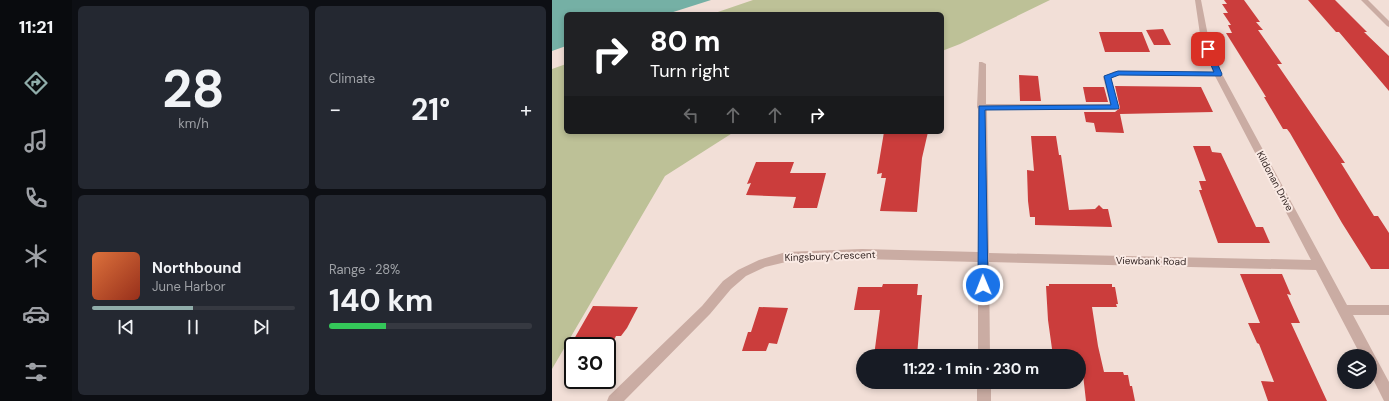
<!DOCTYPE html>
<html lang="en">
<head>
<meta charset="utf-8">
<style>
  :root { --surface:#171b24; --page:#242831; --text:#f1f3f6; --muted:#9ea1a6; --line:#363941; --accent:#90adaa }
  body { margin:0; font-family:"DM Sans",sans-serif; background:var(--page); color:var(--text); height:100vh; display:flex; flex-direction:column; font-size:15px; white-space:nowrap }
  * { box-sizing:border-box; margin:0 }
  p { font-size:13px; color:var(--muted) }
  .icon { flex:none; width:22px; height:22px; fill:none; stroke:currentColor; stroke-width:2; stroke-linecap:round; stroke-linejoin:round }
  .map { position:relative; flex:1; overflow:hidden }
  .sheet { display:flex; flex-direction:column; gap:6px; padding:6px; background:#0d0f14; width:480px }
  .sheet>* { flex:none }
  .hud { position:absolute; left:12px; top:12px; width:380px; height:122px; border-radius:6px; box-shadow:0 2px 6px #0003; background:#202124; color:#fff; overflow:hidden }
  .fabs { position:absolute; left:785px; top:349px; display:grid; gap:8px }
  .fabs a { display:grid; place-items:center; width:40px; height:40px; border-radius:50%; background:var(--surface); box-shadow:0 2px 6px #0003; font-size:20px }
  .speed { position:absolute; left:12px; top:337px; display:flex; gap:8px; font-size:20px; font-weight:700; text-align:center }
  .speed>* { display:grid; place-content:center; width:52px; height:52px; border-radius:50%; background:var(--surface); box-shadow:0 2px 6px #0003; line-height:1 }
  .speed .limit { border:2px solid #111; border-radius:6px; background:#fff; color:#111 }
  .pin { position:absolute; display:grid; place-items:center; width:34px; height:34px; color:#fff; margin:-17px; border-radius:8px; box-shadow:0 2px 6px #0006 }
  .me { position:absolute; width:44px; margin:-22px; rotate:359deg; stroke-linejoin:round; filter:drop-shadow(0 0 3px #0008) }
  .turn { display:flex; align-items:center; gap:14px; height:84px; padding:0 20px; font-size:18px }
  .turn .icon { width:52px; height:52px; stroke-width:2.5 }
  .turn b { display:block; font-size:28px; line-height:34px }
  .lanes { display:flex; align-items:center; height:38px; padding:0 20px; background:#0003; justify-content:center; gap:20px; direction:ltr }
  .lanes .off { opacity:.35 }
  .big { font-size:30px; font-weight:700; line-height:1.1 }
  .sheet .card { flex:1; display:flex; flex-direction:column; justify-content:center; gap:6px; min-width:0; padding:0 14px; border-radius:6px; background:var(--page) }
  .sheet .dial { align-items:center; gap:0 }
  .dial b { font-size:52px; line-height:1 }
  .song { display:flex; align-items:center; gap:12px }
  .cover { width:48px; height:48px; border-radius:6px; background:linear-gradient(135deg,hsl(20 70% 55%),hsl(10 70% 35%)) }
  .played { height:4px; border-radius:2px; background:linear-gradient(90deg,var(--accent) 50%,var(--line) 50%) }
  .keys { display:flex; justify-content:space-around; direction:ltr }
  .heat { display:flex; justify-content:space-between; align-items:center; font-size:22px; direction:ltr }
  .charge { height:6px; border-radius:3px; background:linear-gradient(90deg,#34c759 28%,var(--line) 0) }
  .sheet .tiles { flex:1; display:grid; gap:6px; grid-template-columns:repeat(2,1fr) }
  .trip { position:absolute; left:304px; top:349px; width:230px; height:40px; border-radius:20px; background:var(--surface); box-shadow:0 2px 6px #0003; font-weight:700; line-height:40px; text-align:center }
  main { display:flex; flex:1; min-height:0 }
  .menu { display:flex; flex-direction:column; width:72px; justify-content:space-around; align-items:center; background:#090b0e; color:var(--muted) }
  .menu .icon { width:28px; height:28px }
  .menu .current { color:var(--accent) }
  .menu b { font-size:18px; color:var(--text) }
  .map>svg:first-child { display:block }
  .green { fill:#bdc197 }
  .water { fill:#75b0a5 }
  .building { fill:#cb3d3c }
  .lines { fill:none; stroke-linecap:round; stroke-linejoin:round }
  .minor { fill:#caaca3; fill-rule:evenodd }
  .route { fill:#1a73e8; stroke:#114b97 }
  .labels { text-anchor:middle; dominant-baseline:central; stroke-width:4; stroke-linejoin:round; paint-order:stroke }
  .street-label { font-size:10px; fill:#352725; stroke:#faeae4 }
</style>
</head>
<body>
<main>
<nav class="menu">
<b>11:21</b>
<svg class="icon current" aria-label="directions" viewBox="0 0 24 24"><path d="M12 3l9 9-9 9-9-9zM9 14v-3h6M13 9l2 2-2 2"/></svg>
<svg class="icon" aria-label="music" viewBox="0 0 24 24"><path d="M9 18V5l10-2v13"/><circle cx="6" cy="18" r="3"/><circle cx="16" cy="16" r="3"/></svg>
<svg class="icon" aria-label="phone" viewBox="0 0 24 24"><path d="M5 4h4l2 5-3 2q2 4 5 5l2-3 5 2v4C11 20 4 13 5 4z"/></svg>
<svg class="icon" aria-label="climate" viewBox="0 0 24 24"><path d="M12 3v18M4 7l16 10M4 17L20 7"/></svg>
<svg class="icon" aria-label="car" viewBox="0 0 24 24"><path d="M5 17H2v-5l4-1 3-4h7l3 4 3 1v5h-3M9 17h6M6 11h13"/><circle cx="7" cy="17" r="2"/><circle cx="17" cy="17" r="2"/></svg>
<svg class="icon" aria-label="filters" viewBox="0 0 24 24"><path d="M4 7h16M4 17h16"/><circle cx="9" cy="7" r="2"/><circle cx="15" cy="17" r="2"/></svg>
</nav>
<section class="sheet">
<div class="tiles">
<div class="card dial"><b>28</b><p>km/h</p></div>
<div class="card"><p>Climate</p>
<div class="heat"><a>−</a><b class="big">21°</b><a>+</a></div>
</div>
<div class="card">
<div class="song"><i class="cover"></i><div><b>Northbound</b><p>June Harbor</p></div></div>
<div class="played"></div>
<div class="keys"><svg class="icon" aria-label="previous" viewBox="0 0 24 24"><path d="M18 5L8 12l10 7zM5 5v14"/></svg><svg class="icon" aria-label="pause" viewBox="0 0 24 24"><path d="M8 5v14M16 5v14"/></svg><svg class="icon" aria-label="next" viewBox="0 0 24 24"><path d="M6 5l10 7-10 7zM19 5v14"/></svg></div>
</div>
<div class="card"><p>Range · 28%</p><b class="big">140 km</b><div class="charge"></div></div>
</div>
</section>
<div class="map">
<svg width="837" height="401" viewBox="0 0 837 401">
  <rect width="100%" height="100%" fill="#f2dfd7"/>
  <g class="green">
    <path d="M201 0H498L408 44 390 51V14H160Z"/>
    <path d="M14 64V132H182L113 176 0 369V69Z"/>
  </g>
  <path class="water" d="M0 0H159L115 14H14V46L0 51Z"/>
  <g class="building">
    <path d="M672 0H692L708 22H704L711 30H706L730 64H725L793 163H789L822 216H826L837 233V269H819L790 223 738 133 735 129H731L712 97H714L674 33H680L676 25H679L671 13H676L670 4H675Z"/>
    <path d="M756 0H783L815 32H812L837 56V91L787 32H784Z"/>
    <path d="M611 29 619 45H602L594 30Z"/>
    <path d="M547 32H590L598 52H553Z"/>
    <path d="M467 75 486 76 489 101H468Z"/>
    <path d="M563 86 649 87 661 112 568 114 572 133 544 132 542 123 534 122 532 112H563L568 108Z"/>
    <path d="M531 87H552L556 102H534Z"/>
    <path d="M332 132H376L370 158 365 212 328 211 334 178H329L330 173 325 174Z"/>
    <path d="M479 136H504L507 155H509L517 210 543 209 547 205 551 209H556L560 227 483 225V217H478L476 201 475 170 482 171Z"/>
    <path d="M641 146H658L660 152 669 153 704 227H711L718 243H666L647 190H650L647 181H654Z"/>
    <path d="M204 162H242L238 173H274L265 208H241L244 197 194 195 199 183 195 184Z"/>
    <path d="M688 274H730L739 295 735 294 748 323H739L775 401H716L709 381 722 382 707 344 705 343 696 323H708Z"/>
    <path d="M331 284H366L365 295H370L365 356H322L328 310H302L306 287H330Z"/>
    <path d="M497 284H560V287H563L566 304H564L565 307H540L546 346 552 372H571L572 375H576L578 386H580L583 401H534L529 357 501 356 496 320 494 286H497Z"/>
    <path d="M41 306 86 307 75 328 69 336H64L59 346H18Z"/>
    <path d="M207 307 236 308 225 344 217 343 214 351H190L196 332H199Z"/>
  </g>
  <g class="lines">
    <g class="minor">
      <path d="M643 0H649L657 41 670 74 795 305H837V315H801L837 382V401H832L818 373V356H809L764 270 437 262 438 356H426V262L310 259 234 262 213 267 194 276 179 289 158 314 72 401H55L57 396 150 306 171 281 186 270 207 260 234 252 310 249 426 252V109L425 107 427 62H430L434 64V104H558L551 77 563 71 661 72 649 41ZM567 75 663 76 759 260 437 253 435 110H563L567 107 559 78Z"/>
      <path d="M809 0H816L837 21V27L835 26Z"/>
      <rect x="425" y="382" width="14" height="19"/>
    </g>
  </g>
  <path class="route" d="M656 47 659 49 670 74 669 76 567 75 559 78 567 108 566 109 433 110 436 285 434 288H427L426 285 427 106 559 105 552 76 566 71 662 72 652 49Z"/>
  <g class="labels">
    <g class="street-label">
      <text transform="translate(723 181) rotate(62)">Kildonan Drive</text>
      <text transform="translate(278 256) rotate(-2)">Kingsbury Crescent</text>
      <text transform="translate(599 261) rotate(1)">Viewbank Road</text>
    </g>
  </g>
</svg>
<div class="fabs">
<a><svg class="icon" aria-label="layers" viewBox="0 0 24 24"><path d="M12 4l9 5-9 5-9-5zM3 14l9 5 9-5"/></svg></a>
</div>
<div class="speed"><div class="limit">30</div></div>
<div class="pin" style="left:656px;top:49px;background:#d93025"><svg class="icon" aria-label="arrive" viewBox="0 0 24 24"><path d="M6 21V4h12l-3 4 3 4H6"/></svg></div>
<svg class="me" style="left:431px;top:285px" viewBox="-20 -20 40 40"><circle r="17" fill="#1a73e8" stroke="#fff" stroke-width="3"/><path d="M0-11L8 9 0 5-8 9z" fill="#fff"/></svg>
<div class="trip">11:22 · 1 min · 230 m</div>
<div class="hud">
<div class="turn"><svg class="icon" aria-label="right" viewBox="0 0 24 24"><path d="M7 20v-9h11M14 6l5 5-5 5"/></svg><div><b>80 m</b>Turn right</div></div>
<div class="lanes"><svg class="icon off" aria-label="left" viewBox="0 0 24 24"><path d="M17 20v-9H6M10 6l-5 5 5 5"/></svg><svg class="icon off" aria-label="ahead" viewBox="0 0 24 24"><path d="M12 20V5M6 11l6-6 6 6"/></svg><svg class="icon off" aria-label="ahead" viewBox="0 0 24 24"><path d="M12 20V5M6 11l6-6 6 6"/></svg><svg class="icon" aria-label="right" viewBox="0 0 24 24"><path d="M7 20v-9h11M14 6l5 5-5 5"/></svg></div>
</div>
</div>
</main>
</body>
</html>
